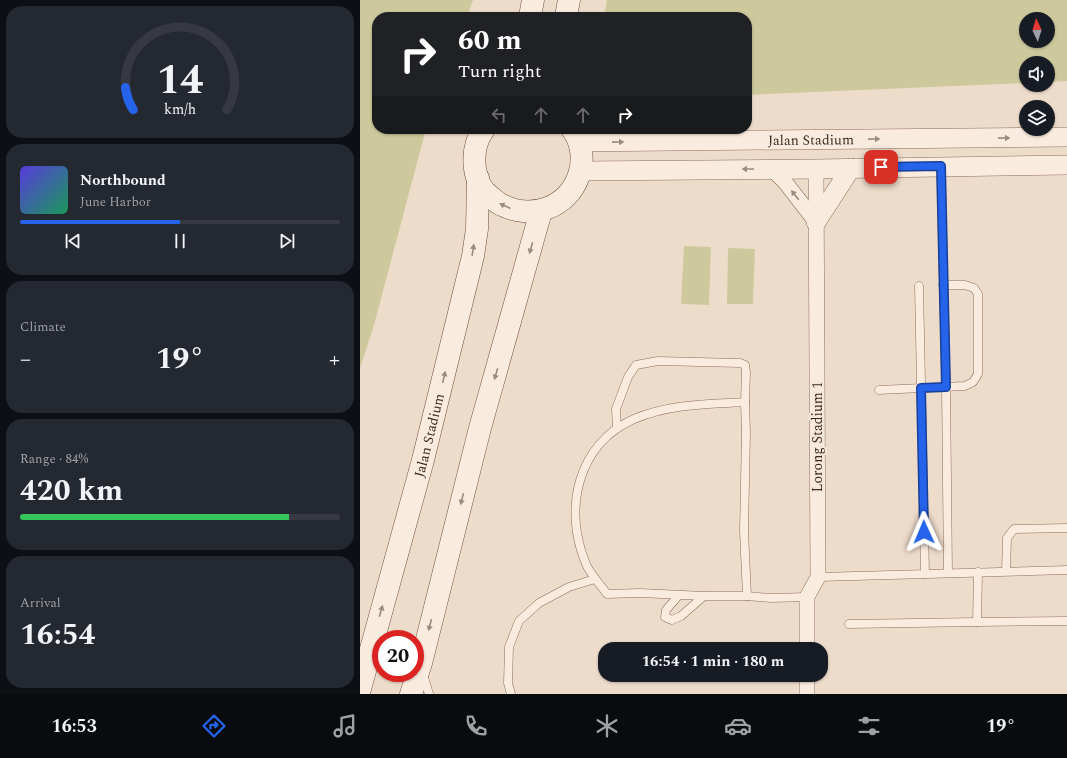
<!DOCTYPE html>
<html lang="en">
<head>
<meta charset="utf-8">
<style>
  :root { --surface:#171b24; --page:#242831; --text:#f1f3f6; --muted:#9ea1a6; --line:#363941; --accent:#2563eb }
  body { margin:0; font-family:Spectral,serif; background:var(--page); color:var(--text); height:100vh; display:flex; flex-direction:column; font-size:15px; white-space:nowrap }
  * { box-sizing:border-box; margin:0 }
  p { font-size:13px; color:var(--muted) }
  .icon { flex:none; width:22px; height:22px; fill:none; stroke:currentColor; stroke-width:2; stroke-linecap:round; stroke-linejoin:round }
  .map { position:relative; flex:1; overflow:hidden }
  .details { display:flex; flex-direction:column; gap:6px; padding:6px; background:#0d0f14; width:360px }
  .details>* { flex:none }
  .top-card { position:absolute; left:12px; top:12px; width:380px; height:122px; border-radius:16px; box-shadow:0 1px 3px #0004; background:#202124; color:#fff; overflow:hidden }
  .needle { width:26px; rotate:356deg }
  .fabs { position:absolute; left:659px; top:12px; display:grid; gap:8px }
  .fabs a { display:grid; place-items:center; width:36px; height:36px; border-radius:50%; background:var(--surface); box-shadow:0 1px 3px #0004; font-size:20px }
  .speed { position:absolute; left:12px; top:630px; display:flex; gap:8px; font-size:20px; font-weight:700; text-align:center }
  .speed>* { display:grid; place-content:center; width:52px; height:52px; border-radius:50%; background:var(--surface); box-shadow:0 1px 3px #0004; line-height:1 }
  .speed .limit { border:6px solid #d22; background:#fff; color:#111 }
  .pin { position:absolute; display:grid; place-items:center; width:34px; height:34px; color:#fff; margin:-17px; border-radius:8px; box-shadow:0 2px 6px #0006 }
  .me { position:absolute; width:44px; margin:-22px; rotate:359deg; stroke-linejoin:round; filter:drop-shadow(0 0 3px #0008) }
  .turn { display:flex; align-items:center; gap:14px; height:84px; padding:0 20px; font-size:18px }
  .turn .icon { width:52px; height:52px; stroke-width:2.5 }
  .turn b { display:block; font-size:28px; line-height:34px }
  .lanes { display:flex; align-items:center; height:38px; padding:0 20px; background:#0003; justify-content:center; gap:20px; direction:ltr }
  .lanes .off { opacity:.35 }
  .big { font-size:30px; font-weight:700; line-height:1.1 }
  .details .widget { flex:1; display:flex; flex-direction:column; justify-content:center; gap:6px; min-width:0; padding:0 14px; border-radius:16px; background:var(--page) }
  .details .dial { align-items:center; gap:0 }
  .dial svg { height:104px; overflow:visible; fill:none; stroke:var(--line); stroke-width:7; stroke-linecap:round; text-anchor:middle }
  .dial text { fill:var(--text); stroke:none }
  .song { display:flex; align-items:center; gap:12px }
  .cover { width:48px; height:48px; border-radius:6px; background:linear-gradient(135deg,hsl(250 70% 55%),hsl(150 70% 35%)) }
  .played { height:4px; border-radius:2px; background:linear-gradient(90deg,var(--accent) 50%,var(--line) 50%) }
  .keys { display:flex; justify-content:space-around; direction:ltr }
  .heat { display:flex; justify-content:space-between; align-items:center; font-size:22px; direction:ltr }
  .charge { height:6px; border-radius:3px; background:linear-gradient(90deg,#34c759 84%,var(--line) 0) }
  .trip { position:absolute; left:238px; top:642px; width:230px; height:40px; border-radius:16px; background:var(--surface); box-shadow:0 1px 3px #0004; font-weight:700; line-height:40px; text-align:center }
  .menu { display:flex; height:64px; justify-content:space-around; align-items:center; background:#090b0e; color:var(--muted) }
  .menu .icon { width:28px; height:28px }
  .menu .active { color:var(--accent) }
  .menu b { font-size:18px; color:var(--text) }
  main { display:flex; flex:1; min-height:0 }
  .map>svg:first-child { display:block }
  .green { fill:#cdc99d; fill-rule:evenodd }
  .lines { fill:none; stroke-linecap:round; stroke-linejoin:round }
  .service-casing { stroke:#8b6e5e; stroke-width:9 }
  .minor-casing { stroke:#8b6e5e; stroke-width:16 }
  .tertiary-casing { stroke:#8b6e5e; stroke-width:20 }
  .secondary-casing { stroke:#6d4f41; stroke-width:23 }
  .service { stroke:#f9ebdd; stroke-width:8 }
  .minor { stroke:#f9ebdd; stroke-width:15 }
  .tertiary { stroke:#f9ebdd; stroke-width:19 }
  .secondary { stroke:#f9ebdd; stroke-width:22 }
  .oneway { fill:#9a8a7f }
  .route-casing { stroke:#184099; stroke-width:10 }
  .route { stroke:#2563eb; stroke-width:7 }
  .labels { text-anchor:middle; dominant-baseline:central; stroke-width:4; stroke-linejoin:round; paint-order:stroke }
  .street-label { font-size:14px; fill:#3b2921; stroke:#f6e8d9 }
</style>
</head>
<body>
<main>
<section class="details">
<div class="widget dial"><svg viewBox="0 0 100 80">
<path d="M14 69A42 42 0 1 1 86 69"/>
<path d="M14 69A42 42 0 0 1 8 52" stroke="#2563eb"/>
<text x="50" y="56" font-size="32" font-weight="700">14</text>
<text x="50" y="72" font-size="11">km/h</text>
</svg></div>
<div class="widget">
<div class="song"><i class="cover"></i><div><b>Northbound</b><p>June Harbor</p></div></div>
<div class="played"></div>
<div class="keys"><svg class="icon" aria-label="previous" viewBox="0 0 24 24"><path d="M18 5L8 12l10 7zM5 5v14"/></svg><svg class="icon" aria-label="pause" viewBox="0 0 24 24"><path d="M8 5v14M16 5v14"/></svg><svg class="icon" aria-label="next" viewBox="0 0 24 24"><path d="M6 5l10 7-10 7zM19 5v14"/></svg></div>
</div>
<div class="widget"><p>Climate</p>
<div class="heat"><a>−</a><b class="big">19°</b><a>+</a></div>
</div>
<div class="widget"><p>Range · 84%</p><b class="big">420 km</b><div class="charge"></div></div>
<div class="widget"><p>Arrival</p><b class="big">16:54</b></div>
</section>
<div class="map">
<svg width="707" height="694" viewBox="0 0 707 694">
  <rect width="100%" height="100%" fill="#eedcca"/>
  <g class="green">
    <path d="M0 0H113L107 17H17V129H66L14 325 0 368Z"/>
    <path d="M247 0H707V81L688 82V63H666V83L387 95V17H244ZM666 19H688V41H666Z"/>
    <path d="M324 246 351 247 349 305 321 304Z"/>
    <path d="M368 248 395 249 393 304H367Z"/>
  </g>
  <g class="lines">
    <g class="service-casing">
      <g id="service">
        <path d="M581 167 586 387 588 573"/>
        <path d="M559 286 565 574"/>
        <path d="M519 390 605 386 613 382 618 374V294L614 288 605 285H583"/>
        <path d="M385 402 386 433 384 531 387 596"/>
        <path d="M257 428 256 409 268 377 276 365 298 361 380 363 385 365 386 372 385 402C348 404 309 404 274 419 217 444 203 510 226 564 230 574 240 584 247 594L280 593 344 596H387L411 598 447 597"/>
        <path d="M646 571 647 538 654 529 707 528"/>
        <path d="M618 572 617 622 707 621"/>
        <path d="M458 577 707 570"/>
        <path d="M319 595 306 610 305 617 312 620 321 616 344 596"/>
        <path d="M489 624 617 622"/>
        <path d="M63 674 69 694"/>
        <path d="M151 694 148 683 149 647 159 621 179 603 209 587 235 579"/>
      </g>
    </g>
    <g class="minor-casing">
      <g id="minor">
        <path d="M412 169 425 182 456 222"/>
        <path d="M447 649V597L458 577 456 169"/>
        <path d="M447 694V675"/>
      </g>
    </g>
    <g class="tertiary-casing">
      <g id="tertiary">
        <path id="s1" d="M219 142 707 137"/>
        <path d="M220 171 456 169 707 165"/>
        <path d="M456 222 491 168"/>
      </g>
    </g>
    <g class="secondary-casing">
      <g id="secondary">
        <path d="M170 17 173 0"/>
        <path d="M206 17 209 0"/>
        <path d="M124 129C111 146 111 175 125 192 127 194 130 196 132 198 135 200 138 204 142 205 172 220 208 208 219 175 224 160 222 142 212 129"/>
        <path id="s2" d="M0 689 63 460 113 256 117 229 118 178"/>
        <path d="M51 694 61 663 120 428 181 211"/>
      </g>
    </g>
    <use href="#service" class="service"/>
    <use href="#minor" class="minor"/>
    <use href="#tertiary" class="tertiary"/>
    <use href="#secondary" class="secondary"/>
  </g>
  <defs><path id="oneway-solid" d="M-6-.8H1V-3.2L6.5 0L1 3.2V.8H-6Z"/></defs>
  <g class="oneway">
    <use href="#oneway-solid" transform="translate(644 138) rotate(-1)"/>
    <use href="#oneway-solid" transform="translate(514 139) rotate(-1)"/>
    <use href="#oneway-solid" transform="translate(258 142) rotate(-1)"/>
    <use href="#oneway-solid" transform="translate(388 169) rotate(180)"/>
    <use href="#oneway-solid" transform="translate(435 195) rotate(-128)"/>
    <use href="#oneway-solid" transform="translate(145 206) rotate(-156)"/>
    <use href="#oneway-solid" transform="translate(171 248) rotate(106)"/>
    <use href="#oneway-solid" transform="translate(113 250) rotate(-81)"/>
    <use href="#oneway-solid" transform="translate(136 374) rotate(106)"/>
    <use href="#oneway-solid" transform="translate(84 377) rotate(-77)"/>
    <use href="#oneway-solid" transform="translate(102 499) rotate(104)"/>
    <use href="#oneway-solid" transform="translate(21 611) rotate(-74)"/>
    <use href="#oneway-solid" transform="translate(70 625) rotate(104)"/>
  </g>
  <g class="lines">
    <g class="route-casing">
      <path id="route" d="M521 167 581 166 586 387 561 388 564 532"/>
    </g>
    <use href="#route" class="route"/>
  </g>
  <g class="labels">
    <g class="street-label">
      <text stroke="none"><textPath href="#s1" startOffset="232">Jalan Stadium</textPath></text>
      <text stroke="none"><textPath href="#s2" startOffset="263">Jalan Stadium</textPath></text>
      <text transform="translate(457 437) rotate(-90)">Lorong Stadium 1</text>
    </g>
  </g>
</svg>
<div class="fabs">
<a><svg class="needle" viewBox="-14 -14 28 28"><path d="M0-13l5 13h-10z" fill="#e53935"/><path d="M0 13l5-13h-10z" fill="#9ea1a6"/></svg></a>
<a><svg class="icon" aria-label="sound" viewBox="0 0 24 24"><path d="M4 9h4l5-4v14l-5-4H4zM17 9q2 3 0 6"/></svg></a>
<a><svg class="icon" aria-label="layers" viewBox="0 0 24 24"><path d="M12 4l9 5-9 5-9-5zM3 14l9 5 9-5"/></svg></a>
</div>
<div class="speed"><div class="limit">20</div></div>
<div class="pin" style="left:521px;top:167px;background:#d93025"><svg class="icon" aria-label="arrive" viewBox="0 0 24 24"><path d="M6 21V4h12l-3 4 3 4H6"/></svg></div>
<svg class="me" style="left:564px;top:532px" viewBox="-20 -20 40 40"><path d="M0-17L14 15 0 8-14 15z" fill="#2563eb" stroke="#fff" stroke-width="4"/></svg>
<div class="trip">16:54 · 1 min · 180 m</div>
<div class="top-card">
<div class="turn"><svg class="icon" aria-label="right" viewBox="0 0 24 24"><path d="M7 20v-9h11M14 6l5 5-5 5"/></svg><div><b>60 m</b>Turn right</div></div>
<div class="lanes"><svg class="icon off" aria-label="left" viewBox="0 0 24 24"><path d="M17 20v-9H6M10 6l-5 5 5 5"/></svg><svg class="icon off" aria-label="ahead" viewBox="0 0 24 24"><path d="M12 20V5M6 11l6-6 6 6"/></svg><svg class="icon off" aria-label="ahead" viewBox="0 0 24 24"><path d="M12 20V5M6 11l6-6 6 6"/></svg><svg class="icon" aria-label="right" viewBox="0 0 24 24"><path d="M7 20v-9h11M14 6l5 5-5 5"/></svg></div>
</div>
</div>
</main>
<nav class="menu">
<b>16:53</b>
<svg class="icon active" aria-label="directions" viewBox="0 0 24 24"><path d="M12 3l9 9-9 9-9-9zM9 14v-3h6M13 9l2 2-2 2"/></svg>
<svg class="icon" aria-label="music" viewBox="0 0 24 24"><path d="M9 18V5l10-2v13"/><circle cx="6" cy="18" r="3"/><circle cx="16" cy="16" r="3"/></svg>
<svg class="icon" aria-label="phone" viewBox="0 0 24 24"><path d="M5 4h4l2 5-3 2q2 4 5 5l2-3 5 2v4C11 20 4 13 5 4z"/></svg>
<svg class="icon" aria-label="climate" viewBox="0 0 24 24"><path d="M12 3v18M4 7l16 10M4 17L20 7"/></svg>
<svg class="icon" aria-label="car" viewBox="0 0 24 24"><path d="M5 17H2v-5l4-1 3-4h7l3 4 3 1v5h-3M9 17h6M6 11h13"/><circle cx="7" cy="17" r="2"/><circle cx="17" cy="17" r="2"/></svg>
<svg class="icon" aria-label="filters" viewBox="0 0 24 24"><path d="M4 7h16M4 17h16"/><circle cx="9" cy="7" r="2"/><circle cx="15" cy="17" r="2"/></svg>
<b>19°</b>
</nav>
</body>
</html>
